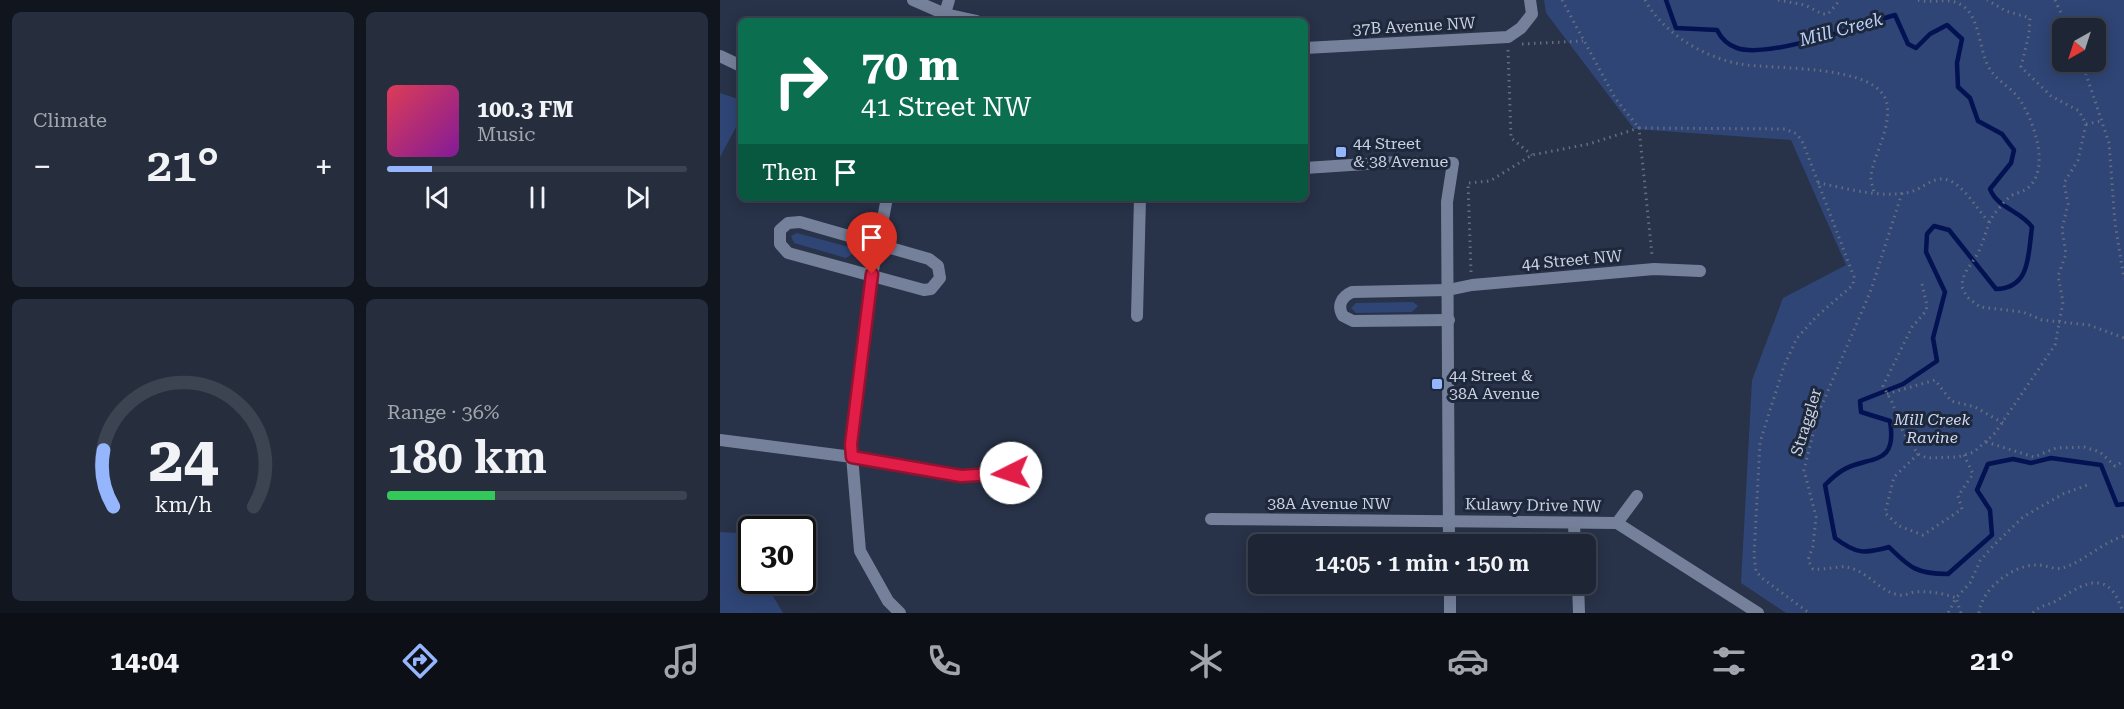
<!DOCTYPE html>
<html lang="en">
<head>
<meta charset="utf-8">
<style>
  :root { --surface:#1e2636; --page:#262e3e; --text:#f1f3f6; --muted:#a1a5ad; --line:#3c4351; --accent:#95b6fd }
  body { margin:0; font-family:"Roboto Serif",serif; background:var(--page); color:var(--text); height:100vh; display:flex; flex-direction:column; font-size:22px; white-space:nowrap }
  * { box-sizing:border-box; margin:0 }
  p { font-size:20px; color:var(--muted) }
  .icon { flex:none; width:33px; height:33px; fill:none; stroke:currentColor; stroke-width:2; stroke-linecap:round; stroke-linejoin:round }
  .map { position:relative; flex:1; overflow:hidden }
  .panel { display:flex; flex-direction:column; gap:12px; padding:12px; background:#10151e; width:720px }
  .panel>* { flex:none }
  .hud { position:absolute; left:18px; top:18px; width:570px; height:183px; border-radius:9px; box-shadow:0 3px 15px #0003,0 0 0 2px var(--line); background:#0b6e4f; color:#fff; overflow:hidden }
  .needle { width:39px; rotate:219deg }
  .controls { position:absolute; left:1332px; top:18px; display:grid; gap:12px }
  .controls a { display:grid; place-items:center; width:54px; height:54px; border-radius:9px; background:var(--surface); box-shadow:0 3px 15px #0003,0 0 0 2px var(--line); font-size:30px }
  .speed { position:absolute; left:18px; top:516px; display:flex; gap:12px; font-size:30px; font-weight:700; text-align:center }
  .speed>* { display:grid; place-content:center; width:78px; height:78px; border-radius:50%; background:var(--surface); box-shadow:0 3px 15px #0003,0 0 0 2px var(--line); line-height:1 }
  .speed .limit { border:3px solid #111; border-radius:9px; background:#fff; color:#111 }
  .pin { position:absolute; display:grid; place-items:center; width:51px; height:51px; color:#fff; margin:-62px -26px; border-radius:50% 50% 50% 0; rotate:-45deg; box-shadow:0 0 6px #0007 }
  .pin .icon { rotate:45deg }
  .me { position:absolute; width:66px; margin:-33px; rotate:266deg; stroke-linejoin:round; filter:drop-shadow(0 0 4px #0008) }
  .turn { display:flex; align-items:center; gap:21px; height:126px; padding:0 24px; font-size:27px }
  .turn .icon { width:78px; height:78px; stroke-width:2.5 }
  .turn b { display:block; font-size:42px; line-height:51px }
  .then { display:flex; align-items:center; height:57px; padding:0 24px; background:#0003; gap:12px; font-size:22px }
  .big { font-size:45px; font-weight:600; line-height:1.1 }
  .panel .card { flex:1; display:flex; flex-direction:column; justify-content:center; gap:9px; min-width:0; padding:0 21px; border-radius:9px; background:var(--page) }
  .panel .dial { align-items:center; gap:0 }
  .dial svg { height:156px; overflow:visible; fill:none; stroke:var(--line); stroke-width:7; stroke-linecap:round; text-anchor:middle }
  .dial text { fill:var(--text); stroke:none }
  .song { display:flex; align-items:center; gap:18px }
  .cover { width:72px; height:72px; border-radius:9px; background:linear-gradient(135deg,hsl(350 70% 55%),hsl(290 70% 35%)) }
  .played { height:6px; border-radius:3px; background:linear-gradient(90deg,var(--accent) 15%,var(--line) 15%) }
  .keys { display:flex; justify-content:space-around; direction:ltr }
  .heat { display:flex; justify-content:space-between; align-items:center; font-size:33px; direction:ltr }
  .charge { height:9px; border-radius:4px; background:linear-gradient(90deg,#34c759 36%,var(--line) 0) }
  .panel .tiles { flex:1; display:grid; gap:12px; grid-template-columns:repeat(2,1fr) }
  .trip { position:absolute; left:528px; top:534px; width:348px; height:60px; border-radius:9px; background:var(--surface); box-shadow:0 3px 15px #0003,0 0 0 2px var(--line); font-weight:600; line-height:60px; text-align:center }
  .tab-bar { display:flex; height:96px; justify-content:space-around; align-items:center; background:#0c0f16; color:var(--muted) }
  .tab-bar .icon { width:42px; height:42px }
  .tab-bar .selected { color:var(--accent) }
  .tab-bar b { font-size:27px; color:var(--text) }
  main { display:flex; flex:1; min-height:0 }
  .map>svg:first-child { display:block }
  .green { fill:#2f4575; fill-rule:evenodd }
  .lines { fill:none; stroke-linecap:round; stroke-linejoin:round }
  .stream { stroke:#021252; stroke-width:4.5 }
  .path { stroke:#656e81; stroke-width:3; stroke-dasharray:1.5 4.5; stroke-linecap:butt }
  .minor { stroke:#75819b; stroke-width:12 }
  .tertiary { stroke:#75819b; stroke-width:12 }
  .route-casing { stroke:#92132f; stroke-width:15 }
  .route { stroke:#e11d48; stroke-width:10 }
  .poi-dot { fill:#95b6fd; stroke:#1e283d; stroke-width:2 }
  .labels { text-anchor:middle; dominant-baseline:central; stroke-width:6; stroke-linejoin:round; paint-order:stroke }
  .street-label { font-size:16px; fill:#cbd2e0; stroke:#1e283d }
  .poi-label { font-size:16px; fill:#cbd2e0; stroke:#1e283d; text-anchor:start }
  .park-label { font-size:16px; font-style:italic; fill:#cfd8ec; stroke:#1e283d }
  .water-label { font-size:18px; font-style:italic; fill:#bdd1f8; stroke:#1e283d }
</style>
</head>
<body>
<main>
<section class="panel">
<div class="tiles">
<div class="card"><p>Climate</p>
<div class="heat"><a>−</a><b class="big">21°</b><a>+</a></div>
</div>
<div class="card">
<div class="song"><i class="cover"></i><div><b>100.3 FM</b><p>Music</p></div></div>
<div class="played"></div>
<div class="keys"><svg class="icon" aria-label="previous" viewBox="0 0 24 24"><path d="M18 5L8 12l10 7zM5 5v14"/></svg><svg class="icon" aria-label="pause" viewBox="0 0 24 24"><path d="M8 5v14M16 5v14"/></svg><svg class="icon" aria-label="next" viewBox="0 0 24 24"><path d="M6 5l10 7-10 7zM19 5v14"/></svg></div>
</div>
<div class="card dial"><svg viewBox="0 0 100 80">
<path d="M14 69A42 42 0 1 1 86 69"/>
<path d="M14 69A42 42 0 0 1 9 40" stroke="#95b6fd"/>
<text x="50" y="56" font-size="32" font-weight="700">24</text>
<text x="50" y="72" font-size="11">km/h</text>
</svg></div>
<div class="card"><p>Range · 36%</p><b class="big">180 km</b><div class="charge"></div></div>
</div>
</section>
<div class="map">
<svg width="1404" height="613" viewBox="0 0 1404 613">
  <rect width="100%" height="100%" fill="#283248"/>
  <g class="green">
    <path d="M824 0H1404V613H1066L1021 583 1032 380 1063 298 1126 265 1071 140 914 129 826 13ZM1342 28H1376V62H1342Z"/>
    <path d="M0 93 21 100V118L0 157Z"/>
    <path d="M77 233 129 247 132 254 126 258 74 243 71 236Z"/>
    <path d="M693 302 698 306 692 312 636 313 631 308 636 303Z"/>
    <path d="M0 532 17 533 31 558 32 580 44 581 63 613H0Z"/>
  </g>
  <g class="lines">
    <path class="stream" d="M946 0 956 28 997 30C1001 38 1008 45 1017 48 1048 59 1141 25 1175 15L1188 44 1196 48 1210 34 1227 25 1242 39 1237 63 1238 87 1250 98 1258 121 1282 134 1294 150 1291 163 1270 189C1277 208 1301 211 1312 227 1308 254 1311 288 1276 289L1229 230 1214 226 1207 234 1206 252 1225 292 1213 338 1217 361 1183 384 1140 401 1141 412 1170 421C1178 468 1148 455 1123 470 1116 474 1110 480 1105 485L1115 538C1136 554 1144 554 1169 547 1190 568 1197 574 1228 574L1272 535 1270 510 1257 490 1268 464 1293 459 1311 463 1331 458 1381 465 1397 505 1404 504"/>
    <g class="path">
      <path d="M842 0 895 98 919 128 1065 129 1077 134 1083 143 1134 277 1133 285 1097 316 1077 338 1064 366 1040 442 1034 555 1036 571 1042 578 1089 613"/>
      <path d="M925 0C943 33 983 57 1020 64 1051 70 1160 63 1167 104 1171 128 1155 152 1151 175 1150 180 1153 187 1154 193"/>
      <path d="M1058 0 1085 5 1102 14H1108L1120 0"/>
      <path d="M1198 0C1208 3 1219 0 1230 1 1263 6 1256 49 1271 71 1279 82 1293 89 1300 100 1313 120 1330 165 1310 186 1305 192 1297 192 1291 196 1285 200 1280 207 1275 213 1267 224 1265 238 1259 251 1253 264 1242 271 1242 287L1247 297 1260 307 1303 312 1322 320 1369 325 1404 338"/>
      <path d="M1335 0 1348 28"/>
      <path d="M802 44 863 41"/>
      <path d="M788 50 791 138 812 155"/>
      <path d="M1362 62 1389 143 1395 223 1404 279"/>
      <path d="M1366 124 1382 121"/>
      <path d="M1098 183C1127 188 1161 199 1190 192 1203 189 1214 175 1228 180 1245 186 1257 210 1270 223"/>
      <path d="M1182 193 1151 290 1098 414 1084 470 1096 517 1093 546 1088 560 1093 569C1105 570 1119 566 1126 567 1148 570 1160 593 1180 595 1185 596 1189 593 1194 592 1209 591 1223 593 1236 598L1228 613"/>
      <path d="M751 272 748 183 770 181 812 155 869 144 919 128 932 255"/>
      <path d="M1202 284 1207 306 1206 311 1192 327 1163 386 1172 402 1183 432 1198 454 1207 458 1238 457 1254 452 1275 433 1335 345 1343 302 1338 276 1346 254 1342 229 1348 204 1344 183 1358 160 1366 124 1359 111 1331 96 1301 67 1309 34 1310 18 1286 11 1267 0"/>
      <path d="M1167 394 1215 380 1231 401 1255 407 1283 423"/>
      <path d="M1266 442 1314 457 1336 448 1364 447 1380 452 1395 466 1404 461"/>
      <path d="M1198 454 1174 477 1165 513 1179 526 1203 535 1242 509 1238 496 1253 474 1244 455"/>
      <path d="M1241 613 1236 598 1250 583 1260 561 1273 546 1303 517 1343 494 1370 484"/>
      <path d="M1259 613C1261 590 1291 566 1315 565 1324 564 1334 570 1342 568 1362 563 1381 543 1404 536"/>
      <path d="M1313 613C1319 605 1330 605 1338 600 1368 580 1390 570 1403 613"/>
    </g>
    <g class="minor">
      <path d="M193 0 225 14 257 21"/>
      <path d="M223 20 229 0"/>
      <path d="M585 48 788 37 801 28 812 14 810 0"/>
      <path d="M167 198 152 275 131 444 140 551 168 601 180 613"/>
      <path d="M80 222 209 259 218 266 220 278 211 289 204 290 68 253 60 244V230L68 223Z"/>
      <path d="M417 316 420 198"/>
      <path d="M729 320 633 321 623 316C617 306 621 297 632 292L728 290 752 285 934 269 980 271"/>
      <path d="M0 440 132 457 241 476 291 473"/>
      <path d="M491 519 897 523 1038 613"/>
      <path d="M897 523 917 496"/>
      <path d="M854 525 855 544"/>
      <path d="M858 584 859 613"/>
    </g>
    <g class="tertiary">
      <path d="M0 56 21 66"/>
      <path d="M585 168 676 162 733 163 727 202 729 544"/>
      <path d="M730 584V613"/>
    </g>
  </g>
  <g class="lines">
    <g class="route-casing">
      <path id="route" d="M152 274 131 444 132 457 241 476 291 473"/>
    </g>
    <use href="#route" class="route"/>
  </g>
  <g class="poi-dot">
    <rect x="615" y="146" width="12" height="12" rx="3"/>
    <rect x="711" y="378" width="12" height="12" rx="3"/>
  </g>
  <g class="labels">
    <g class="street-label">
      <text transform="translate(694 26) rotate(-3)">37B Avenue NW</text>
      <text transform="translate(852 260) rotate(-5)">44 Street NW</text>
      <text transform="translate(1086 422) rotate(-73)">Straggler</text>
      <text x="609" y="503">38A Avenue NW</text>
      <text transform="translate(813 505) rotate(1)">Kulawy Drive NW</text>
    </g>
    <g class="poi-label">
      <text x="633" y="143">44 Street<tspan x="633" dy="18">&amp; 38 Avenue</tspan></text>
      <text x="729" y="375">44 Street &amp;<tspan x="729" dy="18">38A Avenue</tspan></text>
    </g>
    <g class="park-label">
      <text x="1212" y="419">Mill Creek<tspan x="1212" dy="18">Ravine</tspan></text>
    </g>
    <g class="water-label">
      <text transform="translate(1121 29) rotate(-15)">Mill Creek</text>
    </g>
  </g>
</svg>
<div class="controls">
<a><svg class="needle" viewBox="-14 -14 28 28"><path d="M0-13l5 13h-10z" fill="#e53935"/><path d="M0 13l5-13h-10z" fill="#a1a5ad"/></svg></a>
</div>
<div class="speed"><div class="limit">30</div></div>
<div class="pin" style="left:152px;top:274px;background:#d93025"><svg class="icon" aria-label="arrive" viewBox="0 0 24 24"><path d="M6 21V4h12l-3 4 3 4H6"/></svg></div>
<svg class="me" style="left:291px;top:473px" viewBox="-20 -20 40 40"><circle r="19" fill="#fff"/><path d="M0-13L10 11 0 6-10 11z" fill="#e11d48"/></svg>
<div class="trip">14:05 · 1 min · 150 m</div>
<div class="hud">
<div class="turn"><svg class="icon" aria-label="right" viewBox="0 0 24 24"><path d="M7 20v-9h11M14 6l5 5-5 5"/></svg><div><b>70 m</b>41 Street NW</div></div>
<div class="then">Then<svg class="icon" aria-label="arrive" viewBox="0 0 24 24"><path d="M6 21V4h12l-3 4 3 4H6"/></svg></div>
</div>
</div>
</main>
<nav class="tab-bar">
<b>14:04</b>
<svg class="icon selected" aria-label="directions" viewBox="0 0 24 24"><path d="M12 3l9 9-9 9-9-9zM9 14v-3h6M13 9l2 2-2 2"/></svg>
<svg class="icon" aria-label="music" viewBox="0 0 24 24"><path d="M9 18V5l10-2v13"/><circle cx="6" cy="18" r="3"/><circle cx="16" cy="16" r="3"/></svg>
<svg class="icon" aria-label="phone" viewBox="0 0 24 24"><path d="M5 4h4l2 5-3 2q2 4 5 5l2-3 5 2v4C11 20 4 13 5 4z"/></svg>
<svg class="icon" aria-label="climate" viewBox="0 0 24 24"><path d="M12 3v18M4 7l16 10M4 17L20 7"/></svg>
<svg class="icon" aria-label="car" viewBox="0 0 24 24"><path d="M5 17H2v-5l4-1 3-4h7l3 4 3 1v5h-3M9 17h6M6 11h13"/><circle cx="7" cy="17" r="2"/><circle cx="17" cy="17" r="2"/></svg>
<svg class="icon" aria-label="filters" viewBox="0 0 24 24"><path d="M4 7h16M4 17h16"/><circle cx="9" cy="7" r="2"/><circle cx="15" cy="17" r="2"/></svg>
<b>21°</b>
</nav>
</body>
</html>
